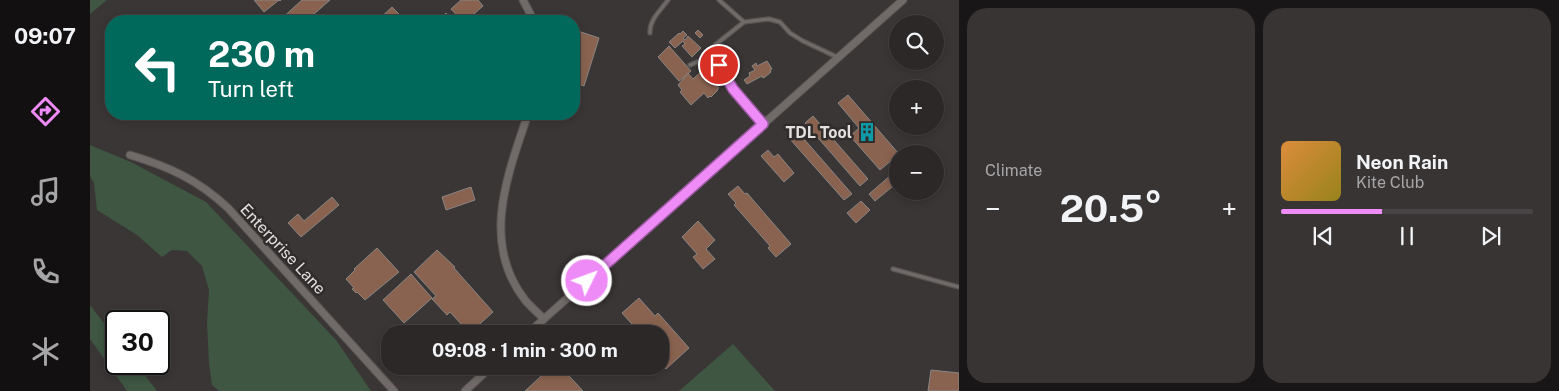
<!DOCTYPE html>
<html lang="en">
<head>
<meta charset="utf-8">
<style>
  :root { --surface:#2c2828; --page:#383434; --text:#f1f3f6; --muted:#a6a6a8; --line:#484445; --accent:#ee8bf7 }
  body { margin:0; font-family:"Public Sans",sans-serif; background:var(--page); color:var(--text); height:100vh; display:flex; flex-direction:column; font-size:19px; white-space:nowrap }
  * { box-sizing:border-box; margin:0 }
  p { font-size:16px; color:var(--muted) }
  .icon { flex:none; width:28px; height:28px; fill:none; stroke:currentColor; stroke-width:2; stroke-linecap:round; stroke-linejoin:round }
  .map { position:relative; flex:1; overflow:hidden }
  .drawer { display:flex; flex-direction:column; gap:8px; padding:8px; background:#181616; width:600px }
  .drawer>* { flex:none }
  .banner { position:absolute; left:15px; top:15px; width:475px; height:105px; border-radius:20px; box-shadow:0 2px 8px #0003,0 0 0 1px var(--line); background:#00695c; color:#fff; overflow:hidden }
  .controls { position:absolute; left:799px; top:15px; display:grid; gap:10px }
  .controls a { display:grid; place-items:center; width:55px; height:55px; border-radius:50%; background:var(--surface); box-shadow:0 2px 8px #0003,0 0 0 1px var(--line); font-size:25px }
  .speed { position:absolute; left:15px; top:310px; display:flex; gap:10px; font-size:25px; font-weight:700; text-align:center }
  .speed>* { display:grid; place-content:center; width:65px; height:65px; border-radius:50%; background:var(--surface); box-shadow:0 2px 8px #0003,0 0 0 1px var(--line); line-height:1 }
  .speed .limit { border:2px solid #111; border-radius:8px; background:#fff; color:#111 }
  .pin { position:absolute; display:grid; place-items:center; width:42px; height:42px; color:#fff; margin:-21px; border:2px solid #fff; border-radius:50%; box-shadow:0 1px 5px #0007 }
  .me { position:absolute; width:55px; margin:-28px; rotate:48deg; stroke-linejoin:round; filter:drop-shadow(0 0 4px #0008) }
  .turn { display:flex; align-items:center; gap:18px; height:105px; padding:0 20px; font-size:22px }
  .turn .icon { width:65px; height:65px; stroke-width:2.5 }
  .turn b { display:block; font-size:35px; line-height:42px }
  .big { font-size:38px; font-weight:700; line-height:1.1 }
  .drawer .tile { flex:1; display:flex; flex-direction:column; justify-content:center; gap:8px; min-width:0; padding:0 18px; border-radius:20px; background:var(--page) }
  .song { display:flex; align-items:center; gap:15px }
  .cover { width:60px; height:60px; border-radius:8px; background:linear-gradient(135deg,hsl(30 70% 55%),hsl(50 70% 35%)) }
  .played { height:5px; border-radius:2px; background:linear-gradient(90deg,var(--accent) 40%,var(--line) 40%) }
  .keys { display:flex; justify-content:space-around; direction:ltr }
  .heat { display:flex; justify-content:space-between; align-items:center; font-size:28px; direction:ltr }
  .drawer .tiles { flex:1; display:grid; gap:8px; grid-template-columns:repeat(2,1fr) }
  .trip { position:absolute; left:291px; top:325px; width:288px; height:50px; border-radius:20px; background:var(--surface); box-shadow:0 2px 8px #0003,0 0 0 1px var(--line); font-weight:700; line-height:50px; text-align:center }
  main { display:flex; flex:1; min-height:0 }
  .menu { display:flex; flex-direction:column; width:90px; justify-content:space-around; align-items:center; background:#121010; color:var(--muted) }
  .menu .icon { width:35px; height:35px }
  .menu .current { color:var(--accent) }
  .menu b { font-size:22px; color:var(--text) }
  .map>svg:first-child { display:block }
  .green { fill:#3e5642 }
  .building { fill:#896350; stroke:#898583 }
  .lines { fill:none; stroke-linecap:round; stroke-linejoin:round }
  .lane-casing { stroke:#575453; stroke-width:5.5 }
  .street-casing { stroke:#575453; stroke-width:9 }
  .lane { stroke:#706b69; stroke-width:3 }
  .street { stroke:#706b69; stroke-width:7 }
  .route-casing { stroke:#9b5aa1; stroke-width:12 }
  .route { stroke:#ee8bf7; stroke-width:9 }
  .labels { text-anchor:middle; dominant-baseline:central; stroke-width:5; stroke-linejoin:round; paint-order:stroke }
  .poi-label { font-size:16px; font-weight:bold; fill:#e3e0df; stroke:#302c2b; text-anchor:end }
  .street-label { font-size:16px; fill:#e3e0df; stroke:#302c2b }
</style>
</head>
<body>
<main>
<nav class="menu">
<b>09:07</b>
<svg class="icon current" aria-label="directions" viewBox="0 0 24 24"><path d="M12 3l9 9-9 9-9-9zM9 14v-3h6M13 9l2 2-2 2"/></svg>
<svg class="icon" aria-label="music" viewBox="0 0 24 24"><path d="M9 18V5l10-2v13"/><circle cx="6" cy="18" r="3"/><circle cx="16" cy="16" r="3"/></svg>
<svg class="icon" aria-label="phone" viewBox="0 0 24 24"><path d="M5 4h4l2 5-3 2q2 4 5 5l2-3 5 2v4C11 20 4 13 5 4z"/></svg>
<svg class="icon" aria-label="climate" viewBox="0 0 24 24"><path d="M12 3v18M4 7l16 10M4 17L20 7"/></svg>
</nav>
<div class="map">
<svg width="869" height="391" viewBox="0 0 869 391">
  <rect width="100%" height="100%" fill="#3a3635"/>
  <g class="green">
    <path d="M0 0H17L0 14Z"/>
    <path d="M0 145 41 162 116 202 246 340 281 391H129L122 385 119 363 117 323 119 290 112 266 97 251 82 250 72 257 47 235 7 210 4 183 0 176Z"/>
    <path d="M0 305 26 339V364H46L67 391H37L0 339Z"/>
    <path d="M643 344 685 391H589Z"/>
  </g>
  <g class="building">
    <path d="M164 0H191L190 1 189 0 174 12Z"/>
    <path d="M212 0H240L216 21H191L190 20Z"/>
    <path d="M371 0H388L393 6 376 21H372L361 9Z"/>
    <path d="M302 7 316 21H287Z"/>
    <path d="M356 13 364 21H347Z"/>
    <path d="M485 30 509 38 494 86 484 82V35Z"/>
    <path d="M608 30 613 35 610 38 605 33Z"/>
    <path d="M593 31 597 35 593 38 595 40 598 36 611 48 602 57 592 46 595 44 593 41 585 48 579 42 589 33 590 34Z"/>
    <path d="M579 46 601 71 589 81 568 57Z"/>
    <path d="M677 61 682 69 680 70 681 72 675 77 673 78 672 76 657 84 654 80 660 76 659 73 665 70 662 66 666 63 667 66Z"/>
    <path d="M613 70 629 88 627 89 628 90 621 97 620 96 618 98 614 93 601 105 590 92 592 90 588 85 598 73 603 79Z"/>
    <path d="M758 95 809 154 790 170 760 136 769 128 748 103Z"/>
    <path d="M723 116 778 179 770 186 715 123Z"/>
    <path d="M707 131 762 194 754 200 699 138Z"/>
    <path d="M678 150 684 157 688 154 704 173 694 182 671 156Z"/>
    <path d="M808 169V182L785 201 779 194Z"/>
    <path d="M648 186 655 194 657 193 701 244 686 257 678 248 680 246 644 205 646 203 638 194Z"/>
    <path d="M381 187 385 200 356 210 352 197Z"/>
    <path d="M242 197 249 205 211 237 198 223 208 214 214 221Z"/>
    <path d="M771 201 780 210 766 223 757 213Z"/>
    <path d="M608 221 625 240 616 249 625 259 613 269 603 257 607 254 592 237Z"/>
    <path d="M287 248 309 272 275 300 267 292 266 293 262 289 264 288 256 279 265 270 264 269Z"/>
    <path d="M347 250 365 267 364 268 403 312 380 333 381 334H362L372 325 360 312 357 315 342 299 346 296 324 272Z"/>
    <path d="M321 274 342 298 314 323 293 300Z"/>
    <path d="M549 298 565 316 568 313 599 348 576 369 570 363V334H545L548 331 532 313Z"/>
    <path d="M462 366H470L493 391H435Z"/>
    <path d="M841 370 869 373V391H838Z"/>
  </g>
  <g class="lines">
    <g class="lane-casing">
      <g id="lane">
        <path d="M629 0 654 22"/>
        <path d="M560 33C559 20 571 10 578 0"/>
        <path d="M622 53 643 89 673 124"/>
        <path d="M600 65 619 57 625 45 654 22 679 19 690 22 700 33 713 41 747 57"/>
        <path d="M803 269 869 287"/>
      </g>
    </g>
    <g class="street-casing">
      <g id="street">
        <path d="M433 0 444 21"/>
        <path d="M438 114C418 174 390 242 435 300 441 307 448 313 454 319"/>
        <path d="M40 155C80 167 108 180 138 208L304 391"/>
        <path d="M437 334 813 0"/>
        <path d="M375 391 402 366"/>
      </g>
    </g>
    <use href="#lane" class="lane"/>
    <use href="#street" class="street"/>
  </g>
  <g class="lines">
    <g class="route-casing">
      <path id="route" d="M497 281 673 124 643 89 629 65"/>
    </g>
    <use href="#route" class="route"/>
  </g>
  <defs>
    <g id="building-bare" transform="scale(1.5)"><path d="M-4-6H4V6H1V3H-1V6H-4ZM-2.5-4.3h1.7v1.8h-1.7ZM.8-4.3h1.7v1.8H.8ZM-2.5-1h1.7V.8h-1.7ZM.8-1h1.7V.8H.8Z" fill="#0f9aa8" stroke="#302c2b" stroke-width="2.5" paint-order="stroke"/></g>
  </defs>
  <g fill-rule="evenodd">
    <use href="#building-bare" x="777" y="132"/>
  </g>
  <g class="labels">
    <g class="poi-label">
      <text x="762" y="132">TDL Tool</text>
    </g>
    <g class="street-label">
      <text transform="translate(193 249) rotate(47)">Enterprise Lane</text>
    </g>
  </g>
</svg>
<div class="controls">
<a><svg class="icon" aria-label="search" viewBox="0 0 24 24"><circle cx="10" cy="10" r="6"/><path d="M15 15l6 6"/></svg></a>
<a>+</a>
<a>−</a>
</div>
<div class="speed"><div class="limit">30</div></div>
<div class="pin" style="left:629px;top:65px;background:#d93025"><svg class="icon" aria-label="arrive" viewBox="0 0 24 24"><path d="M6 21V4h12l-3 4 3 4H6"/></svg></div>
<svg class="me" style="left:497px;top:281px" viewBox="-20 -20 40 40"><circle r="17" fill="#ee8bf7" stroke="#fff" stroke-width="3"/><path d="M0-11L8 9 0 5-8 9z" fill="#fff"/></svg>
<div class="trip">09:08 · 1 min · 300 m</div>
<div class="banner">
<div class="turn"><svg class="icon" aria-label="left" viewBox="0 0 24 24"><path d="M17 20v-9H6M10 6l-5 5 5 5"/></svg><div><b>230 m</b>Turn left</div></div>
</div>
</div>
<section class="drawer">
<div class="tiles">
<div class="tile"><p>Climate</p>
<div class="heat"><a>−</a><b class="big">20.5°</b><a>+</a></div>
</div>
<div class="tile">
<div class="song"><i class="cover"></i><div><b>Neon Rain</b><p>Kite Club</p></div></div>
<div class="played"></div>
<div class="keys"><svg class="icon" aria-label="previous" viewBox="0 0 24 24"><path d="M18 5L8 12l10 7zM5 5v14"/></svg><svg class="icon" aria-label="pause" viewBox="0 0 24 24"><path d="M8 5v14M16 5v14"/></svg><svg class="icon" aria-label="next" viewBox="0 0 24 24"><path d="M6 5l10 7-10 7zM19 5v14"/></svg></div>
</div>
</div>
</section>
</main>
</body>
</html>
